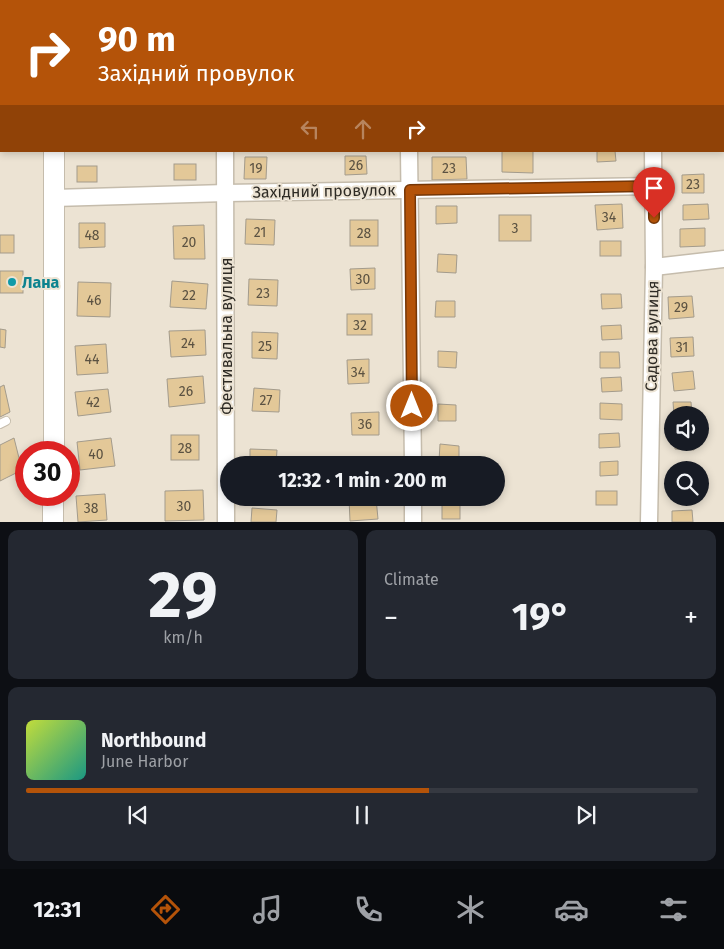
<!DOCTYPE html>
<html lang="en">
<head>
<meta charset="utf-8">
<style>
  :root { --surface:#171b24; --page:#242831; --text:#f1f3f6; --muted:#9ea1a6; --line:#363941; --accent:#b45309 }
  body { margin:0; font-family:"Fira Sans",sans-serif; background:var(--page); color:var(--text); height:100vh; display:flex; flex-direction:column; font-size:19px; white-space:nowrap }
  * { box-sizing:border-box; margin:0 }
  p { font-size:16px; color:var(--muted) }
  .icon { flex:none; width:28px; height:28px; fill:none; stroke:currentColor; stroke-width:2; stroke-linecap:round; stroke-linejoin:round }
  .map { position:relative; height:522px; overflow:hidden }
  .sheet { display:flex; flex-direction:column; gap:8px; padding:8px; background:#0d0f14; flex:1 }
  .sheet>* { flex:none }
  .guide { position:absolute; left:0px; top:0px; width:725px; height:152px; box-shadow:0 2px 8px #0003; background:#b45309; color:#fff; overflow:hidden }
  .buttons { position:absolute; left:664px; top:406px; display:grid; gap:10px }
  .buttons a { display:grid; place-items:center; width:45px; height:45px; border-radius:50%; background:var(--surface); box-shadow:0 2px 8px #0003; font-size:25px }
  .speed { position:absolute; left:15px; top:441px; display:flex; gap:10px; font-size:25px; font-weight:700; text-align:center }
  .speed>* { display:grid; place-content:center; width:65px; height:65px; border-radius:50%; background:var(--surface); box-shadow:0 2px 8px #0003; line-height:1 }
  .speed .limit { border:8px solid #d22; background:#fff; color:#111 }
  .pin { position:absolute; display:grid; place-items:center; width:42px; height:42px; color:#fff; margin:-51px -21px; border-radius:50% 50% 50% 0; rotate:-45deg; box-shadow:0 0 5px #0007 }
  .pin .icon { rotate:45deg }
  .me { position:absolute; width:55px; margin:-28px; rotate:0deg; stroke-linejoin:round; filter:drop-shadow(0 0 4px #0008) }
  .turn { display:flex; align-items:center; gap:18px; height:105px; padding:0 15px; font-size:22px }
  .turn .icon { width:65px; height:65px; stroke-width:2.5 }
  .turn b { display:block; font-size:35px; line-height:42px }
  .lanes { display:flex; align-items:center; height:48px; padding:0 15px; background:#0003; justify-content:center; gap:25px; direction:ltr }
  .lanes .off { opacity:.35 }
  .big { font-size:38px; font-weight:700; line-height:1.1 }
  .sheet .card { flex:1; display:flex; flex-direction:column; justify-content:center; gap:8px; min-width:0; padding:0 18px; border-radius:10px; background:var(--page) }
  .sheet .dial { align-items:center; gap:0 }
  .dial b { font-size:65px; line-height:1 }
  .song { display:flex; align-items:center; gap:15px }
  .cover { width:60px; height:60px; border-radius:8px; background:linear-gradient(135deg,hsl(70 70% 55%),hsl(170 70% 35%)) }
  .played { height:5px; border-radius:2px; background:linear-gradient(90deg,var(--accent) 60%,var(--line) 60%) }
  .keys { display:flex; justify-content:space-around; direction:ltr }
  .heat { display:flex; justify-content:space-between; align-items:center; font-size:28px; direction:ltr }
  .sheet .tiles { flex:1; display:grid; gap:8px; grid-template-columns:1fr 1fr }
  .card:last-child { grid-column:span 2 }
  .trip { position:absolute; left:220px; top:456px; width:285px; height:50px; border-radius:25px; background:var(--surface); box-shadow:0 2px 8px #0003; font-weight:700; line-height:50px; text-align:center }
  .tabs { display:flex; height:80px; justify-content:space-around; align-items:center; background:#090b0e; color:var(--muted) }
  .tabs .icon { width:35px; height:35px }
  .tabs .current { color:var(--accent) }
  .tabs b { font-size:22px; color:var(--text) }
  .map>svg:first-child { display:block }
  .building { fill:#e3c898; stroke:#a39b8c }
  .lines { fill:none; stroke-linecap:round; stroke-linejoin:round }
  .service-casing { stroke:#c5bcac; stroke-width:10 }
  .minor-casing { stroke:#c5bcac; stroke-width:19 }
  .tertiary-casing { stroke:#c5bcac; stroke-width:22 }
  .service { stroke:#fff; stroke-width:8 }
  .minor { stroke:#fff; stroke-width:16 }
  .tertiary { stroke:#fff; stroke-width:20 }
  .route-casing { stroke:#753606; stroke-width:12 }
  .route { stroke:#b45309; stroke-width:9 }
  .culture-dot { fill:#0f9aa8; stroke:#ece3d3; stroke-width:2 }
  .labels { text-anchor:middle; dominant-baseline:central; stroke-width:4; stroke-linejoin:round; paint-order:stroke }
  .number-label { font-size:14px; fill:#5b5242 }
  .street-label { font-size:16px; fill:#2e2b25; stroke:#ece3d3 }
  .culture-label { font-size:16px; font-weight:bold; fill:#0d838f; stroke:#ece3d3; text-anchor:start }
</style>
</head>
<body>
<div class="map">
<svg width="724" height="522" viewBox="0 0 724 522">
  <rect width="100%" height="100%" fill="#ece3d3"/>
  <g class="building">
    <path d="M502 151H533V173L502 172Z"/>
    <path d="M597 151H615L616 161 597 162Z"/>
    <path d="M345 156H366L367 174 345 175Z"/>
    <path d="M245 157H267L266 179H244Z"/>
    <path d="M432 157H466L467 179 432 180Z"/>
    <rect x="174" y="164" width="22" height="16"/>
    <rect x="77" y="166" width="20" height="16"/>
    <path d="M704 174V193H682V175Z"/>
    <path d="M622 204 623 228 597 230 595 205Z"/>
    <path d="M708 204 709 219 683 220V205Z"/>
    <path d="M436 206H457V223L436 224Z"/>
    <rect x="499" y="215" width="32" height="26"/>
    <path d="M246 219 275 220 274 245 245 244Z"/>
    <rect x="350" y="220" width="28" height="26"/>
    <path d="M79 223H105V247L79 248Z"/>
    <path d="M204 225 205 259H174L173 226Z"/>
    <path d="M705 228V246L680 247V229Z"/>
    <rect x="0" y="235" width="14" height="18"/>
    <rect x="600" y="241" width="21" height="15"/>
    <path d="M438 254 457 255 456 273 437 272Z"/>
    <path d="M375 268V289L351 290 350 269Z"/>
    <rect x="0" y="271" width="23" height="22"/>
    <path d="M249 279 278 280 277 306 248 305Z"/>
    <path d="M172 281 208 284 206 309 170 307Z"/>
    <path d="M78 282 111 283 110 317 77 316Z"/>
    <path d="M601 294H621L622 308 602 309Z"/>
    <path d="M692 296 694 317 669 319 668 297Z"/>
    <path d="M436 301H455V317H435Z"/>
    <rect x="347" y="314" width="25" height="21"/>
    <path d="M621 325 622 339 602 340 601 326Z"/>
    <path d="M0 329 6 330 5 348 0 347Z"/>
    <path d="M205 330 206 355 171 357 169 331Z"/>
    <path d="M252 332 278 333 277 359 252 358Z"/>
    <path d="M693 337 694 356 671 357 670 338Z"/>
    <path d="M106 344 108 373 77 375 75 346Z"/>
    <path d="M438 351 457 352 456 368 438 367Z"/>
    <path d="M600 352H619L620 368H600Z"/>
    <path d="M369 359V383L348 384 347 360Z"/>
    <path d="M693 371 695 389 674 391 672 373Z"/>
    <path d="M203 376 205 403 169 407 167 379Z"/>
    <path d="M621 377 622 391 602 392 601 378Z"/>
    <path d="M4 385 10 412 0 417V387Z"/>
    <path d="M254 388 280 390 279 412 252 411Z"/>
    <path d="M108 389 111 412 78 416 75 392Z"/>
    <path d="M673 402H691L692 415H674Z"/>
    <path d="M600 403 622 404V420L600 419Z"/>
    <path d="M438 404 456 405V421H438Z"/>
    <path d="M379 412V435H352L351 413Z"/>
    <path d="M619 433 620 447 599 448V434Z"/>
    <rect x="171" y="435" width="28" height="25"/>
    <path d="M14 438 22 470 0 481V445Z"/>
    <path d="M111 438 115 466 80 470 77 442Z"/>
    <path d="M675 442H694V450L675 449Z"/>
    <path d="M440 444 459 446V463L439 461Z"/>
    <path d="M250 449 277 450 276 465H250Z"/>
    <path d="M354 460 380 461V465H354Z"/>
    <path d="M618 461V475L600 476V462Z"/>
    <path d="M203 490 204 520 165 521V491Z"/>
    <rect x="596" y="491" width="21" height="14"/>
    <path d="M105 494 107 520 78 522 76 496Z"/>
    <path d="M349 498H376L378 519 350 521Z"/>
    <rect x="442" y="504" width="18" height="15"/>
    <path d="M252 508 277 510 276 522H251Z"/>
    <path d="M692 510 693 522H672V511Z"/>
  </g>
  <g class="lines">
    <g class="service-casing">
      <path id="service" d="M0 424 6 421"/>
    </g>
    <g class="minor-casing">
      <g id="minor">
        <path d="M224 0V1"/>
        <path d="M405 0V1"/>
        <path d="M646 0V1"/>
        <path d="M225 151 226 522"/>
        <path d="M409 151 413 465"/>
        <path d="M54 198 226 193 654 186"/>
        <path d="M654 267 724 259"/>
        <path d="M413 498V522"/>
        <path d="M649 522 654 267 653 151"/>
      </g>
    </g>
    <g class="tertiary-casing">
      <g id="tertiary">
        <path d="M55 1V0"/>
        <path d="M54 452V151"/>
        <path d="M53 522V495"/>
      </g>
    </g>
    <use href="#service" class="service"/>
    <use href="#minor" class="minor"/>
    <use href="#tertiary" class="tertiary"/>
  </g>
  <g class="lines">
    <g class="route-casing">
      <path id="route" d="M412 406 410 190 654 186V218"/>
    </g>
    <use href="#route" class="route"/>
  </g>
  <circle class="culture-dot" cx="12" cy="282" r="5"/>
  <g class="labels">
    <g class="number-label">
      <text x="356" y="165">26</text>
      <text x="256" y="168">19</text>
      <text x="449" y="168">23</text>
      <text x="693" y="184">23</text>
      <text x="609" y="217">34</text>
      <text x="515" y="228">3</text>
      <text x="260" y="232">21</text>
      <text x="364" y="233">28</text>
      <text x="92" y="235">48</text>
      <text x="189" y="242">20</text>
      <text x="363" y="279">30</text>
      <text x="263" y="293">23</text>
      <text x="189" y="295">22</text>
      <text x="94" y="300">46</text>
      <text x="681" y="307">29</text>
      <text x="360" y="325">32</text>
      <text x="188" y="343">24</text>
      <text x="265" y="346">25</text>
      <text x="682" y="347">31</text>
      <text x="92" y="359">44</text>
      <text x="358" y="372">34</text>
      <text x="186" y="391">26</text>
      <text x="266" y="400">27</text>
      <text x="93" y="402">42</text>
      <text x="365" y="424">36</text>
      <text x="185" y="448">28</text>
      <text x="96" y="454">40</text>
      <text x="184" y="506">30</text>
      <text x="91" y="508">38</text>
    </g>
    <g class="street-label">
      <text transform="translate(324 191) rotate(-1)">Західний провулок</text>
      <text transform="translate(226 336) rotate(-90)">Фестивальна вулиця</text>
      <text transform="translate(652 336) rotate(-89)">Садова вулиця</text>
    </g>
    <g class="culture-label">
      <text x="22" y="282">Лана</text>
    </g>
  </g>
</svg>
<div class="buttons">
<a><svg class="icon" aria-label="sound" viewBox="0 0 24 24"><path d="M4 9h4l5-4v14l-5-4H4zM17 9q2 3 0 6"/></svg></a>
<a><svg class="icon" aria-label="search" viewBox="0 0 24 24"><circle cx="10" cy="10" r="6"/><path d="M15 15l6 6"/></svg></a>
</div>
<div class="speed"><div class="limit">30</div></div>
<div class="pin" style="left:654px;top:218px;background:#d93025"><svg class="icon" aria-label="arrive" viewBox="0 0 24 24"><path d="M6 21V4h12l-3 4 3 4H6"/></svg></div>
<svg class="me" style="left:412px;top:406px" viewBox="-20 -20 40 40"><circle r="17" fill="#b45309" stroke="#fff" stroke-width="3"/><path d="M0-11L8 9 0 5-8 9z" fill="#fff"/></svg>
<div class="trip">12:32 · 1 min · 200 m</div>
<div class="guide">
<div class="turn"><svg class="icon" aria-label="right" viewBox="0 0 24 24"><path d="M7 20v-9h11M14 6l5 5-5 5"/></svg><div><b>90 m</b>Західний провулок</div></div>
<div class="lanes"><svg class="icon off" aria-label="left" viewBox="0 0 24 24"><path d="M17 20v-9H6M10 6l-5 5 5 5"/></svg><svg class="icon off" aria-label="ahead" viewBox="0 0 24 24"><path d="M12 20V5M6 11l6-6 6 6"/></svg><svg class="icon" aria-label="right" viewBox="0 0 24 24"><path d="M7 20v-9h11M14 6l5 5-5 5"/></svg></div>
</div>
</div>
<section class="sheet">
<div class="tiles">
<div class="card dial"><b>29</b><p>km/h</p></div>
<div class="card"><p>Climate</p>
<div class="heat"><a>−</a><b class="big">19°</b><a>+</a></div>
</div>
<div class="card">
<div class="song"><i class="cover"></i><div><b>Northbound</b><p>June Harbor</p></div></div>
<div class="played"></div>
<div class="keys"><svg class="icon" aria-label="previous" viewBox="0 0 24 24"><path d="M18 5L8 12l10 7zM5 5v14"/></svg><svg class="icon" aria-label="pause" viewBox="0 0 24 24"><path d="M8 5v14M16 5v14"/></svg><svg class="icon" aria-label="next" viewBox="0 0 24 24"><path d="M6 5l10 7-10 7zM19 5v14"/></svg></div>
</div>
</div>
</section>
<nav class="tabs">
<b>12:31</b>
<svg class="icon current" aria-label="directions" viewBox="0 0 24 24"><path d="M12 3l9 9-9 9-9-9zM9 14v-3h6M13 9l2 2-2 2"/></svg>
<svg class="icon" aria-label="music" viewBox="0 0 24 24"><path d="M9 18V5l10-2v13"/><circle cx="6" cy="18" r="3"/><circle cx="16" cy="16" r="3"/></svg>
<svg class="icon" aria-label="phone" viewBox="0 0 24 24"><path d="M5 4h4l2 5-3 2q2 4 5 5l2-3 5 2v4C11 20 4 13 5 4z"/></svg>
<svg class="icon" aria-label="climate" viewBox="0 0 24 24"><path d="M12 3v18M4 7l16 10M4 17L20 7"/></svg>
<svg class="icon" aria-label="car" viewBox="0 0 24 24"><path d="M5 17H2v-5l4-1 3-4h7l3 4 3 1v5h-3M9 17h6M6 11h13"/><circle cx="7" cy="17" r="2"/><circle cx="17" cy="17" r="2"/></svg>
<svg class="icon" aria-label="filters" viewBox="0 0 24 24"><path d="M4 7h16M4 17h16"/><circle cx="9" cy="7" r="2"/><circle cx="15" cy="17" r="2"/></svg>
</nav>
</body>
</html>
